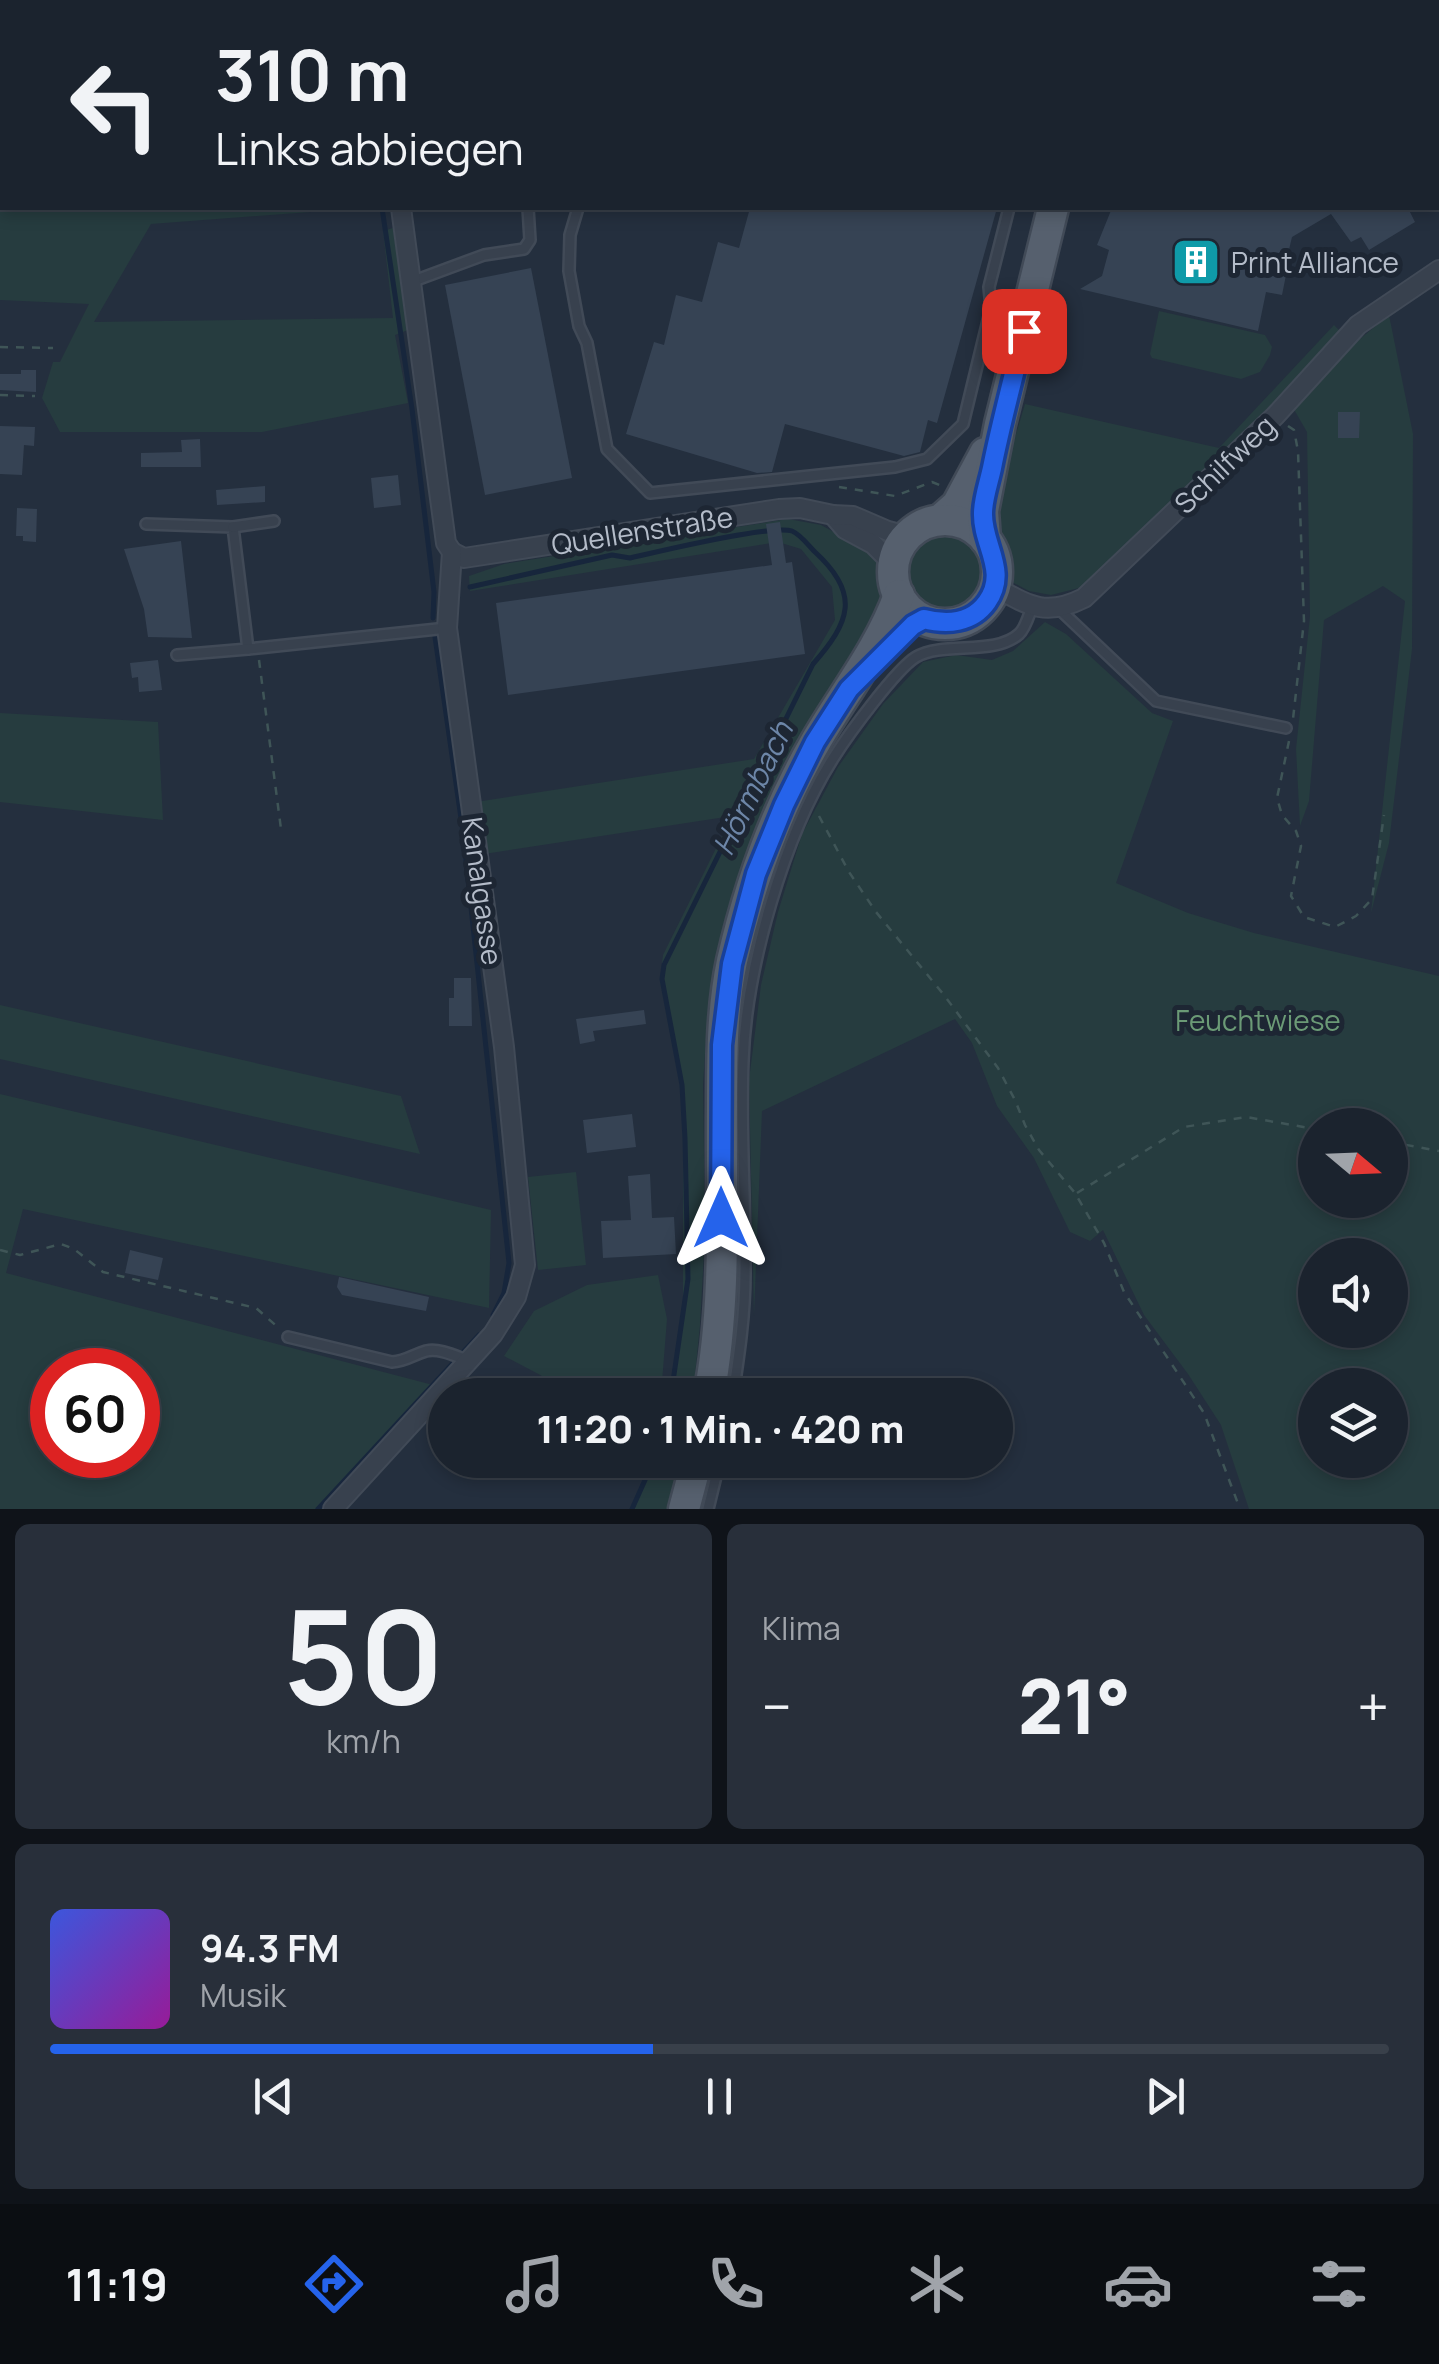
<!DOCTYPE html>
<html lang="de">
<head>
<meta charset="utf-8">
<style>
  :root { --surface:#1b232e; --page:#282f3a; --text:#f1f3f6; --muted:#a0a4aa; --line:#39404a; --accent:#2563eb }
  body { margin:0; font-family:Manrope,sans-serif; background:var(--page); color:var(--text); height:100vh; display:flex; flex-direction:column; font-size:38px; white-space:nowrap }
  * { box-sizing:border-box; margin:0 }
  p { font-size:32px; color:var(--muted) }
  .icon { flex:none; width:55px; height:55px; fill:none; stroke:currentColor; stroke-width:2; stroke-linecap:round; stroke-linejoin:round }
  .map { position:relative; height:1509px; overflow:hidden }
  .side { display:flex; flex-direction:column; gap:15px; padding:15px; background:#0f1319; flex:1 }
  .side>* { flex:none }
  .hud { position:absolute; left:0px; top:0px; width:1440px; height:210px; box-shadow:0 5px 15px #0003,0 0 0 2px var(--line); background:#1b232e; color:var(--text); overflow:hidden }
  .needle { width:65px; rotate:109deg }
  .controls { position:absolute; left:1298px; top:1108px; display:grid; gap:20px }
  .controls a { display:grid; place-items:center; width:110px; height:110px; border-radius:50%; background:var(--surface); box-shadow:0 5px 15px #0003,0 0 0 2px var(--line); font-size:50px }
  .speed { position:absolute; left:30px; top:1348px; display:flex; gap:20px; font-size:50px; font-weight:700; text-align:center }
  .speed>* { display:grid; place-content:center; width:130px; height:130px; border-radius:50%; background:var(--surface); box-shadow:0 5px 15px #0003,0 0 0 2px var(--line); line-height:1 }
  .speed .limit { border:15px solid #d22; background:#fff; color:#111 }
  .pin { position:absolute; display:grid; place-items:center; width:85px; height:85px; color:#fff; margin:-42px; border-radius:20px; box-shadow:0 5px 15px #0006 }
  .me { position:absolute; width:110px; margin:-55px; rotate:0deg; stroke-linejoin:round; filter:drop-shadow(0 0 8px #0008) }
  .turn { display:flex; align-items:center; gap:35px; height:210px; padding:0 50px; font-size:45px }
  .turn .icon { width:130px; height:130px; stroke-width:2.5 }
  .turn b { display:block; font-size:70px; line-height:85px }
  .big { font-size:75px; font-weight:800; line-height:1.1 }
  .side .widget { flex:1; display:flex; flex-direction:column; justify-content:center; gap:15px; min-width:0; padding:0 35px; border-radius:15px; background:var(--page) }
  .side .dial { align-items:center; gap:0 }
  .dial b { font-size:130px; line-height:1 }
  .song { display:flex; align-items:center; gap:30px }
  .cover { width:120px; height:120px; border-radius:15px; background:linear-gradient(135deg,hsl(230 70% 55%),hsl(300 70% 35%)) }
  .played { height:10px; border-radius:5px; background:linear-gradient(90deg,var(--accent) 45%,var(--line) 45%) }
  .keys { display:flex; justify-content:space-around; direction:ltr }
  .heat { display:flex; justify-content:space-between; align-items:center; font-size:55px; direction:ltr }
  .side .tiles { flex:1; display:grid; gap:15px; grid-template-columns:1fr 1fr }
  .widget:last-child { grid-column:span 2 }
  .trip { position:absolute; left:428px; top:1378px; width:585px; height:100px; border-radius:50px; background:var(--surface); box-shadow:0 5px 15px #0003,0 0 0 2px var(--line); font-weight:800; line-height:100px; text-align:center }
  .tabs { display:flex; height:160px; justify-content:space-around; align-items:center; background:#0b0e12; color:var(--muted) }
  .tabs .icon { width:70px; height:70px }
  .tabs .current { color:var(--accent) }
  .tabs b { font-size:45px; color:var(--text) }
  .map>svg:first-child { display:block }
  .green { fill:#263c3f; fill-rule:evenodd }
  .lines { fill:none; stroke-linecap:round; stroke-linejoin:round }
  .stream { stroke:#17263c; stroke-width:5 }
  .building { fill:#364354 }
  .service-casing { stroke:#414a57; stroke-width:14 }
  .minor-casing { stroke:#414a57; stroke-width:22 }
  .primary-casing { stroke:#414a57; stroke-width:35 }
  .path { stroke:#3f5557; stroke-width:2.5; stroke-dasharray:8 8; stroke-linecap:butt }
  .service { stroke:#38414e; stroke-width:9 }
  .minor { stroke:#38414e; stroke-width:18 }
  .primary { stroke:#56606e; stroke-width:30 }
  .route-casing { stroke:#184099; stroke-width:25 }
  .route { stroke:#2563eb; stroke-width:18 }
  .labels { text-anchor:middle; dominant-baseline:central; stroke-width:10; stroke-linejoin:round; paint-order:stroke }
  .poi-label { font-size:28px; fill:#b4bcc9; stroke:#1d2633; text-anchor:start }
  .street-label { font-size:28px; fill:#b4bcc9; stroke:#1d2633 }
  .park-label { font-size:28px; fill:#6b9a76; stroke:#1d2633 }
  .water-label { font-size:30px; font-style:italic; fill:#6d86a8; stroke:#1d2633 }
</style>
</head>
<body>
<div class="map">
<svg width="1439" height="1509" viewBox="0 0 1439 1509">
  <rect width="100%" height="100%" fill="#242f3e"/>
  <g class="green">
    <path d="M2 120V208H364L151 224 94 322 393 318 383 231 393 228 408 330 395 335 408 403 262 432H60L42 398 53 362H60L89 304 0 300V135Z"/>
    <path d="M1159 311 1265 335 1272 347 1270 355 1260 372 1241 379 1152 358 1150 354Z"/>
    <path d="M1389 315 1413 434 1412 649 1389 843 1371 913 1405 601 1383 586 1324 620 1309 801 1300 826 1296 749 1310 616 1307 432 1292 406 1326 367Z"/>
    <path d="M1334 325 1341 332 1193 491 1095 584 1051 595 1029 591 1012 582 1010 547 995 522 1007 464 1025 404 1219 448Z"/>
    <path d="M788 519 821 525 868 551 879 565 884 598 877 625 811 717 794 746 764 810 740 871 717 955 707 1025 703 1084 705 1235 700 1325 693 1395H668L683 1318V1144L681 1087 660 981 663 955 732 816 484 854 476 802 754 759 835 620 832 587 801 549 778 542 470 591 469 576 504 564Z"/>
    <circle cx="945" cy="570" r="40"/>
    <path d="M1045 622 1066 634 1152 713 1173 721 1116 883 1188 913 1254 933 1439 976V1509H1249L1221 1425 1188 1374 1144 1315 1103 1230 1090 1241 1070 1232 1034 1158 997 1106 972 1043 955 1019 762 1111 754 1316 749 1080 761 985 778 912 802 834 838 767 883 704 923 662 956 655 992 660 1013 651ZM1315 1125H1390V1200H1315ZM1315 1255H1390V1330H1315ZM1315 1385H1390V1460H1315Z"/>
    <path d="M0 713 158 722 163 820 0 802Z"/>
    <path d="M0 1005 401 1096 420 1154 0 1059Z"/>
    <path d="M0 1094 491 1210 489 1308 23 1209 6 1273 452 1390 342 1509H0ZM52 1370H138V1455H52Z"/>
    <path d="M576 1172 586 1265 538 1270 528 1177Z"/>
    <path d="M658 1275 667 1319 661 1395H552L544 1377 504 1356 534 1311 587 1285Z"/>
    <path d="M651 1460H680L667 1509H634Z"/>
  </g>
  <g class="lines">
    <g class="stream">
      <path d="M344 0 345 2"/>
      <path d="M382 208 412 409 434 592 433 618"/>
      <path d="M470 587 612 555 630 558C657 552 772 524 792 531 800 534 809 546 815 552 861 594 850 622 813 664L664 965 662 979 682 1085 685 1139 688 1279 671 1395"/>
      <path d="M435 637 463 832 509 1263 504 1293 493 1315"/>
      <path d="M318 1509 479 1335"/>
      <path d="M632 1509 654 1460"/>
    </g>
  </g>
  <g class="building">
    <path d="M750 208H997L937 423 928 420 920 452 904 456 785 424 772 472 757 473 626 434 654 342 664 345 676 295 702 302 718 242 739 248Z"/>
    <path d="M1112 208H1408L1415 222 1369 250 1361 237 1351 242 1331 214 1292 237 1283 275H1286L1282 295 1266 292 1258 331 1080 289 1102 276 1109 250 1097 245Z"/>
    <path d="M531 268 572 478 485 495 445 285Z"/>
    <path d="M21 370H36V392L0 390V374H21Z"/>
    <path d="M1338 412H1360L1359 438H1338Z"/>
    <path d="M0 426 35 427 34 446 24 445 22 475 0 474Z"/>
    <path d="M200 439 201 467H141V453L182 452 181 440Z"/>
    <path d="M398 475 401 505 374 508 371 478Z"/>
    <path d="M265 486V502L217 505 216 490Z"/>
    <path d="M17 508 37 509 36 542 23 541V536H16Z"/>
    <path d="M780 522 786 563 792 562 805 654 508 695 496 603 772 565 766 524Z"/>
    <path d="M181 541 192 638 148 637 144 609 124 549Z"/>
    <path d="M158 660 162 690 139 692 138 677 132 678 130 663Z"/>
    <path d="M454 978H471L472 1026H449V998H454Z"/>
    <path d="M644 1010 646 1024 593 1031 595 1041 580 1044 576 1019Z"/>
    <path d="M632 1114 636 1147 587 1153 583 1120Z"/>
    <path d="M650 1174 652 1218 674 1217 676 1254 603 1258 601 1221 631 1220 628 1176Z"/>
    <path d="M130 1250 163 1258 158 1280 125 1273Z"/>
    <path d="M339 1277 429 1297 426 1311 342 1295 337 1287Z"/>
  </g>
  <g class="lines">
    <g class="service-casing">
      <g id="service">
        <path d="M402 0V2"/>
        <path d="M1062 2 1063 0"/>
        <path d="M578 208 570 235 569 271 579 326 587 343 607 449 650 493 895 467 927 459 963 424 991 308 989 287 1009 208"/>
        <path d="M411 282 484 255 524 249 530 240 528 208"/>
        <path d="M1027 332 1052 336"/>
        <path d="M146 524 233 527 248 649"/>
        <path d="M233 527 274 521"/>
        <path d="M1058 608 1156 701 1286 728"/>
        <path d="M177 655 248 649 447 628"/>
        <path d="M288 1337 392 1362C407 1361 412 1355 426 1351 440 1348 455 1356 469 1361"/>
        <path d="M733 1395C739 1355 745 1315 745 1274 746 1203 740 1132 743 1061 746 968 784 835 834 757 848 735 896 669 916 657 943 641 995 656 1019 634 1025 629 1029 615 1032 607"/>
        <path d="M708 1509 720 1460"/>
      </g>
    </g>
    <g class="minor-casing">
      <g id="minor">
        <path d="M366 0 367 2"/>
        <path d="M833 515 845 529 873 544 894 565"/>
        <path d="M452 552 464 558 779 509 800 508 833 515 853 516 888 531 907 536"/>
        <path d="M995 587C1029 606 1046 617 1084 598L1275 416 1358 325 1439 270"/>
        <path d="M333 1509 493 1334 516 1297 525 1265 504 1047 447 628 452 552 446 543 401 208"/>
      </g>
    </g>
    <g class="primary-casing">
      <g id="primary">
        <path d="M1101 2 1102 0"/>
        <path d="M940 520 957 505 985 453"/>
        <circle cx="945" cy="572" r="52"/>
        <path d="M985 539 983 511 1000 424 1053 208"/>
        <path d="M709 1395C727 1300 721 1201 722 1106 722 1058 722 1008 732 961 749 886 777 808 816 741 844 693 880 648 899 595"/>
        <path d="M684 1509 697 1460"/>
      </g>
    </g>
    <g class="path">
      <path d="M1130 2 1131 0"/>
      <path d="M0 347 53 348"/>
      <path d="M0 395 35 396"/>
      <path d="M1288 426 1294 430 1298 451 1304 621 1293 719"/>
      <path d="M839 487 895 496 932 482 942 486"/>
      <path d="M1005 551 1009 572"/>
      <path d="M259 660 281 829"/>
      <path d="M1289 741 1277 798 1282 815 1296 831 1301 846 1291 896 1304 917 1335 927 1356 916 1372 899 1384 815"/>
      <path d="M819 816 849 872 876 912 944 995 998 1068 1015 1100 1025 1125 1039 1150 1075 1193 1104 1243 1124 1292 1204 1413 1240 1509"/>
      <path d="M1390 1142 1439 1151"/>
      <path d="M1077 1193 1184 1127 1246 1117 1315 1129"/>
      <path d="M0 1250 20 1255 61 1244 74 1249 103 1272 256 1308 280 1329"/>
    </g>
    <use href="#service" class="service"/>
    <use href="#minor" class="minor"/>
    <use href="#primary" class="primary"/>
  </g>
  <g class="lines">
    <g class="route-casing">
      <path id="route" d="M721 1218 722 1045 732 964 756 874 784 805 815 742 849 689 913 625 924 619C947 625 972 623 987 602 1009 571 982 545 983 513 983 499 989 482 992 468 1001 422 1014 377 1024 331"/>
    </g>
    <use href="#route" class="route"/>
  </g>
  <defs>
    <g id="building-square" transform="scale(2.5)"><rect x="-9" y="-9" width="18" height="18" rx="4" fill="#0f9aa8" stroke="#1d2633"/><path d="M-4-6H4V6H1V3H-1V6H-4ZM-2.5-4.3h1.7v1.8h-1.7ZM.8-4.3h1.7v1.8H.8ZM-2.5-1h1.7V.8h-1.7ZM.8-1h1.7V.8H.8Z" fill="#fff"/></g>
  </defs>
  <g fill-rule="evenodd">
    <use href="#building-square" x="1196" y="262"/>
  </g>
  <g class="labels">
    <g class="poi-label">
      <text x="1231" y="262">Print Alliance</text>
    </g>
    <g class="street-label">
      <text transform="translate(1224 464) rotate(-44)">Schilfweg</text>
      <text transform="translate(642 530) rotate(-9)">Quellenstraße</text>
      <text transform="translate(483 891) rotate(82)">Kanalgasse</text>
    </g>
    <g class="park-label">
      <text x="1258" y="1020">Feuchtwiese</text>
    </g>
    <g class="water-label">
      <text transform="translate(752 788) rotate(-64)">Hörmbach</text>
    </g>
  </g>
</svg>
<div class="controls">
<a><svg class="needle" viewBox="-14 -14 28 28"><path d="M0-13l5 13h-10z" fill="#e53935"/><path d="M0 13l5-13h-10z" fill="#a0a4aa"/></svg></a>
<a><svg class="icon" aria-label="sound" viewBox="0 0 24 24"><path d="M4 9h4l5-4v14l-5-4H4zM17 9q2 3 0 6"/></svg></a>
<a><svg class="icon" aria-label="layers" viewBox="0 0 24 24"><path d="M12 4l9 5-9 5-9-5zM3 14l9 5 9-5"/></svg></a>
</div>
<div class="speed"><div class="limit">60</div></div>
<div class="pin" style="left:1024px;top:331px;background:#d93025"><svg class="icon" aria-label="arrive" viewBox="0 0 24 24"><path d="M6 21V4h12l-3 4 3 4H6"/></svg></div>
<svg class="me" style="left:721px;top:1218px" viewBox="-20 -20 40 40"><path d="M0-17L14 15 0 8-14 15z" fill="#2563eb" stroke="#fff" stroke-width="4"/></svg>
<div class="trip">11:20 · 1 Min. · 420 m</div>
<div class="hud">
<div class="turn"><svg class="icon" aria-label="left" viewBox="0 0 24 24"><path d="M17 20v-9H6M10 6l-5 5 5 5"/></svg><div><b>310 m</b>Links abbiegen</div></div>
</div>
</div>
<section class="side">
<div class="tiles">
<div class="widget dial"><b>50</b><p>km/h</p></div>
<div class="widget"><p>Klima</p>
<div class="heat"><a>−</a><b class="big">21°</b><a>+</a></div>
</div>
<div class="widget">
<div class="song"><i class="cover"></i><div><b>94.3 FM</b><p>Musik</p></div></div>
<div class="played"></div>
<div class="keys"><svg class="icon" aria-label="previous" viewBox="0 0 24 24"><path d="M18 5L8 12l10 7zM5 5v14"/></svg><svg class="icon" aria-label="pause" viewBox="0 0 24 24"><path d="M8 5v14M16 5v14"/></svg><svg class="icon" aria-label="next" viewBox="0 0 24 24"><path d="M6 5l10 7-10 7zM19 5v14"/></svg></div>
</div>
</div>
</section>
<nav class="tabs">
<b>11:19</b>
<svg class="icon current" aria-label="directions" viewBox="0 0 24 24"><path d="M12 3l9 9-9 9-9-9zM9 14v-3h6M13 9l2 2-2 2"/></svg>
<svg class="icon" aria-label="music" viewBox="0 0 24 24"><path d="M9 18V5l10-2v13"/><circle cx="6" cy="18" r="3"/><circle cx="16" cy="16" r="3"/></svg>
<svg class="icon" aria-label="phone" viewBox="0 0 24 24"><path d="M5 4h4l2 5-3 2q2 4 5 5l2-3 5 2v4C11 20 4 13 5 4z"/></svg>
<svg class="icon" aria-label="climate" viewBox="0 0 24 24"><path d="M12 3v18M4 7l16 10M4 17L20 7"/></svg>
<svg class="icon" aria-label="car" viewBox="0 0 24 24"><path d="M5 17H2v-5l4-1 3-4h7l3 4 3 1v5h-3M9 17h6M6 11h13"/><circle cx="7" cy="17" r="2"/><circle cx="17" cy="17" r="2"/></svg>
<svg class="icon" aria-label="filters" viewBox="0 0 24 24"><path d="M4 7h16M4 17h16"/><circle cx="9" cy="7" r="2"/><circle cx="15" cy="17" r="2"/></svg>
</nav>
</body>
</html>
